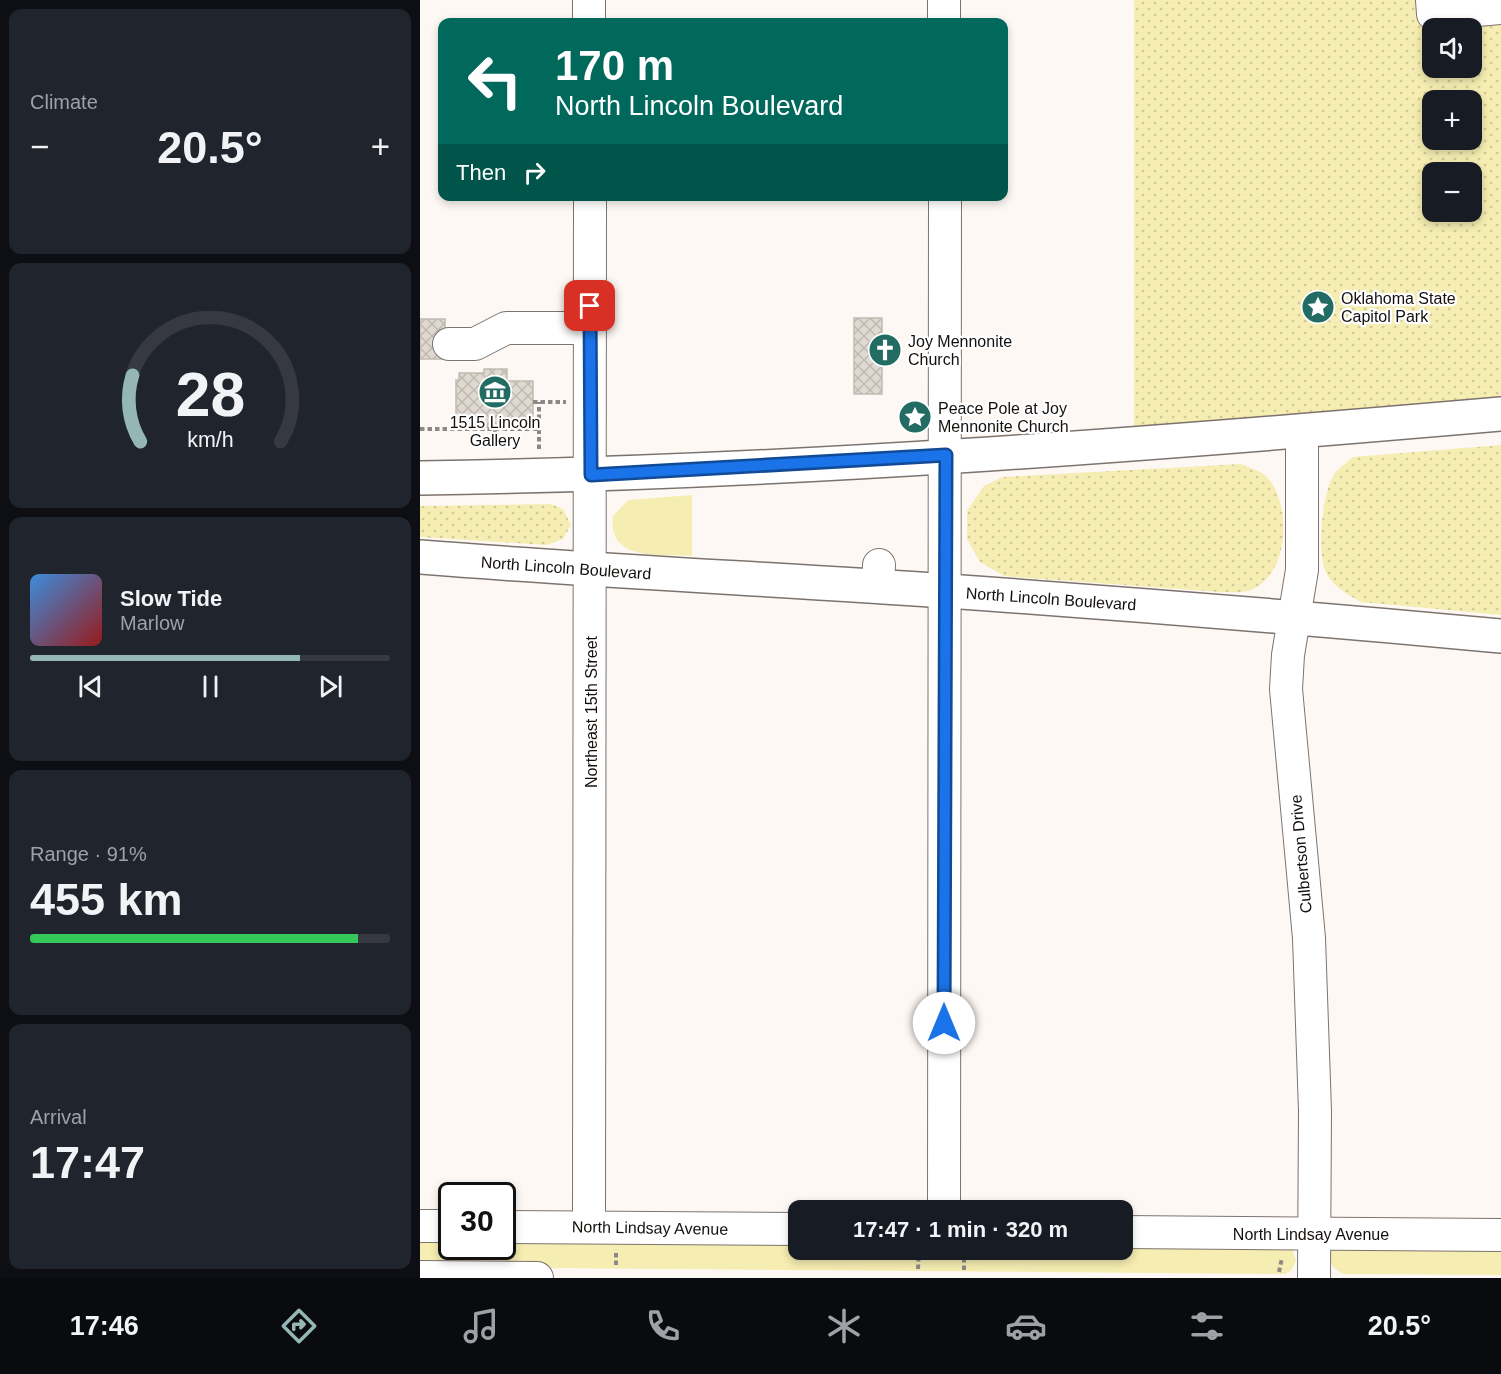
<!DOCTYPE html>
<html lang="en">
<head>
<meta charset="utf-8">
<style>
  :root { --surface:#171b24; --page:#20242c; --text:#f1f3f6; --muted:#9ea1a6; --line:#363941; --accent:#94b6b4 }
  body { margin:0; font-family:Helvetica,sans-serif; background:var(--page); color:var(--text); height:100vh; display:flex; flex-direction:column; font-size:22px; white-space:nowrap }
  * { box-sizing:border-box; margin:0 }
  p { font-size:20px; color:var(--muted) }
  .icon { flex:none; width:33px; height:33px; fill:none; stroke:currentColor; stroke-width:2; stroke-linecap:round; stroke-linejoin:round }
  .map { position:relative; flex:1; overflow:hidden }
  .sheet { display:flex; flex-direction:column; gap:9px; padding:9px; background:#0d0f14; width:420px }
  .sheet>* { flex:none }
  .banner { position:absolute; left:18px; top:18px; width:570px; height:183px; border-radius:12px; box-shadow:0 3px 9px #0003; background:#00695c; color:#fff; overflow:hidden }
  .tools { position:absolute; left:1002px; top:18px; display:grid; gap:12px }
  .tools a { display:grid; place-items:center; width:60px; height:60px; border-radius:12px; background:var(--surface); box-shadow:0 3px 9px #0003; font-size:30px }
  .speed { position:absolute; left:18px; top:1182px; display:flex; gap:12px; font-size:30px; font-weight:700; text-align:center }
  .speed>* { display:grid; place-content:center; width:78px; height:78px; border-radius:50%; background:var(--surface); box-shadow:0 3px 9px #0003; line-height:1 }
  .speed .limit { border:3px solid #111; border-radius:9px; background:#fff; color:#111 }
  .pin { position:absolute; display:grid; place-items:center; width:51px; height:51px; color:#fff; margin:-26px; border-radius:12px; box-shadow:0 3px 9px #0006 }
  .me { position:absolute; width:66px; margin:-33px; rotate:0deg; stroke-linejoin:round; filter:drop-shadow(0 0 4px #0008) }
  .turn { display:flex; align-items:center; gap:21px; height:126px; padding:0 18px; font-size:27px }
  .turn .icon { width:78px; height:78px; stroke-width:2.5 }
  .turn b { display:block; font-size:42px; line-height:51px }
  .then { display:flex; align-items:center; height:57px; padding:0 18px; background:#0003; gap:12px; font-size:22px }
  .big { font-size:45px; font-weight:700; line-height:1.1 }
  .sheet .widget { flex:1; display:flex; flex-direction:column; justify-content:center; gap:9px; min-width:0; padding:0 21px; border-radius:12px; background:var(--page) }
  .sheet .dial { align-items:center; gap:0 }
  .dial svg { height:156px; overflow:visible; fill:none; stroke:var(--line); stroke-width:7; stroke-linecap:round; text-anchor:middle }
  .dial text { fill:var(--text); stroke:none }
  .song { display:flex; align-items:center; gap:18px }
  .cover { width:72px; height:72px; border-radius:9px; background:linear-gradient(135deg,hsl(210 70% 55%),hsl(0 70% 35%)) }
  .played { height:6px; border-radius:3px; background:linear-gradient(90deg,var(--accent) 75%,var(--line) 75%) }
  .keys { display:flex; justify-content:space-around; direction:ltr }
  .heat { display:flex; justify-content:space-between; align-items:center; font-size:33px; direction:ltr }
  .charge { height:9px; border-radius:4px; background:linear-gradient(90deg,#34c759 91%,var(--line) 0) }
  .trip { position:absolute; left:368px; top:1200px; width:345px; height:60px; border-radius:12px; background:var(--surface); box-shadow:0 3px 9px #0003; font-weight:700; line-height:60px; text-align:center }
  .dock { display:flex; height:96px; justify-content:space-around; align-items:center; background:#090b0e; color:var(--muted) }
  .dock .icon { width:42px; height:42px }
  .dock .current { color:var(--accent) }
  .dock b { font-size:27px; color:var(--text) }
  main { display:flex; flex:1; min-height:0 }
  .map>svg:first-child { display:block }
  .grass { fill:#f5edb1 }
  .park { fill:url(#park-dots); fill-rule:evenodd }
  .building { fill:url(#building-cross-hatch); stroke:#c0bab1; stroke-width:1.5 }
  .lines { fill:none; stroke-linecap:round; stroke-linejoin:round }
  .minor-casing { stroke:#7d736e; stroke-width:34 }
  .major-casing { stroke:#7d736e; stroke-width:36 }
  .path { stroke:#8d8885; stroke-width:4; stroke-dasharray:4.5 3; stroke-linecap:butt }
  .minor { stroke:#fff; stroke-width:32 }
  .major { stroke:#fff; stroke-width:33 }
  .route-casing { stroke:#114b97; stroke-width:15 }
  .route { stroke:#1a73e8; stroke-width:10 }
  .labels { text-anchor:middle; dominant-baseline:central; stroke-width:4.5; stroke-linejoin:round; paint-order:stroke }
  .poi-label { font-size:16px; fill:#14100e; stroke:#fff; text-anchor:start }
  .street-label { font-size:16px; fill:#14100e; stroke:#fff }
</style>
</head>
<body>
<main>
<section class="sheet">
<div class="widget"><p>Climate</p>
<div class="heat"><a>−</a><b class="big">20.5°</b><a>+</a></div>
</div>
<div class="widget dial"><svg viewBox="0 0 100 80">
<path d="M14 69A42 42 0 1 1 86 69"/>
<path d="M14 69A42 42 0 0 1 10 35" stroke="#94b6b4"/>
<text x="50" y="56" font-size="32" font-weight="700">28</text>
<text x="50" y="72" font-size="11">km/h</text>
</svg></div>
<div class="widget">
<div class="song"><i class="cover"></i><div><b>Slow Tide</b><p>Marlow</p></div></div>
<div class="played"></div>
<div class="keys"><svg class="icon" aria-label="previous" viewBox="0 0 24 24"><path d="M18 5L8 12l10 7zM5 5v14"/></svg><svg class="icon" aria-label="pause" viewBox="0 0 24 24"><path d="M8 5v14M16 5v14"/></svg><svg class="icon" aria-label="next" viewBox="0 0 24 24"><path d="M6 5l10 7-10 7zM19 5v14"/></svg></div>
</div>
<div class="widget"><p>Range · 91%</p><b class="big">455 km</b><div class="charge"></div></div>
<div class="widget"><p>Arrival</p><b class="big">17:47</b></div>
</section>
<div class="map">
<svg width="1081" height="1278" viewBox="0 0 1081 1278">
  <defs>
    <pattern id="park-dots" width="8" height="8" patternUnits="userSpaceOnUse" patternTransform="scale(1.5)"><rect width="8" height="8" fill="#f5edb1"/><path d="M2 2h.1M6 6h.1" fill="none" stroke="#d1ca97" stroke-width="1.8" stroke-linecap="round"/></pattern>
    <pattern id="building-cross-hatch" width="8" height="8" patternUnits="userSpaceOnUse" patternTransform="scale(1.5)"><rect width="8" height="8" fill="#e0d9d1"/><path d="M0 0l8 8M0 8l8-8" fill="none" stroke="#bfb9b2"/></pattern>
  </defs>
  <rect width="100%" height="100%" fill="#fef8f4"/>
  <g class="grass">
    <path d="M272 495V556C240 554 187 562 193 516L208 500Z"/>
    <path d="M0 1237 31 1238 32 1246H82L83 1238 378 1240V1250H702V1242L872 1248 876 1261 871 1271 864 1274 0 1267Z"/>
    <path d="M1081 1246V1275L924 1274C912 1269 906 1260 912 1248Z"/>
  </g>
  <g class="park">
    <path d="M714 0H1081V402L714 430ZM1012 28H1052V68H1012ZM1012 100H1052V140H1012ZM1012 172H1052V212H1012Z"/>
    <path d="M1081 445V615L941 602C928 595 916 588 908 576 895 557 902 491 915 473 920 467 927 462 933 457Z"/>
    <path d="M821 464C828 468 840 470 846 476 873 503 870 578 828 591 820 593 809 592 800 592L584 576 560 562 547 539V511L564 486 583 477Z"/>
    <path d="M131 504 143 509 151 525 143 539 127 545 0 537V506Z"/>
  </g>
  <g class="building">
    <rect x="434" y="318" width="28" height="76"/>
    <rect x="0" y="319" width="25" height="40"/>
    <path d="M64 369H87V381H113V424H83V427H67V423H36V380H39V373H64Z"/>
  </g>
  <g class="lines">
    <g class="minor-casing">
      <g id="minor">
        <path d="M169 0V22"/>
        <path d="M524 0V22"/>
        <path d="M1012 0 1013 14 1081 8"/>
        <path d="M29 344H55L86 328H170"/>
        <path d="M882 431V570L868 655 866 689 889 938 895 1111 894 1278"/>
        <path d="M458 587 459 565"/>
        <path d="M524 1210 525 196"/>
        <path d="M0 1226H32"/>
        <path d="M82 1227 378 1229"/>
        <path d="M169 1227 170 196"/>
        <path d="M702 1232 1081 1235"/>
        <path d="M0 1277 117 1278"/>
      </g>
    </g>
    <g class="major-casing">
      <g id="major">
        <path d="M0 478C361 473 722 445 1081 414"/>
        <path d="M0 557C176 571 352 579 527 591 712 604 897 619 1081 636"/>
      </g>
    </g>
    <g class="path">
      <path d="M113 402H146"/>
      <path d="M75 428V450"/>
      <path d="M0 429H119"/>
      <path d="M119 449V402"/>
      <path d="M196 1253V1267"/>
      <path d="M498 1269 499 1250"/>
      <path d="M544 1270V1250"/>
      <path d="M859 1272 862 1258"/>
    </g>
    <use href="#minor" class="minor"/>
    <use href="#major" class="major"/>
  </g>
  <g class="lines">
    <g class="route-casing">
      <path id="route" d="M170 306 171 475 526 455 524 1023"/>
    </g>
    <use href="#route" class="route"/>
  </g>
  <defs>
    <g id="sight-disc" transform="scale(1.725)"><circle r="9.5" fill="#236c63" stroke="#fff"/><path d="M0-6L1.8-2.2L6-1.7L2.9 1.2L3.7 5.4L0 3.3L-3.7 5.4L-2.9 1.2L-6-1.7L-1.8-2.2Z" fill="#fff"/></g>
    <g id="church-disc" transform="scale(1.725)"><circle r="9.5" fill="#236c63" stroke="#fff"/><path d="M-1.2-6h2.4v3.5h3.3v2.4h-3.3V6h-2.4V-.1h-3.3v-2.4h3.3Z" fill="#fff"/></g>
    <g id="museum-disc" transform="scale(1.725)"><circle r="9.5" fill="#236c63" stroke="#fff"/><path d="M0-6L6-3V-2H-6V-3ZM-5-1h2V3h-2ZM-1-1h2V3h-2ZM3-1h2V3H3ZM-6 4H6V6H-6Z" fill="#fff"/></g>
  </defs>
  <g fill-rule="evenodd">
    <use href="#sight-disc" x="898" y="307"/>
    <use href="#church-disc" x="465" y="350"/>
    <use href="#museum-disc" x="75" y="392"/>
    <use href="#sight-disc" x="495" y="417"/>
  </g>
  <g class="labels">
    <g class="poi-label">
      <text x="921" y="298">Oklahoma State<tspan x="921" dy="18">Capitol Park</tspan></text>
      <text x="488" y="341">Joy Mennonite<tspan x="488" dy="18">Church</tspan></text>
      <text x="518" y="408">Peace Pole at Joy<tspan x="518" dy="18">Mennonite Church</tspan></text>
      <text x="75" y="422" text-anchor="middle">1515 Lincoln<tspan x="75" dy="18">Gallery</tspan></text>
    </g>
    <g class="street-label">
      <text transform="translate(146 568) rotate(4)">North Lincoln Boulevard</text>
      <text transform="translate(631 599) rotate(4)">North Lincoln Boulevard</text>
      <text transform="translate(171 712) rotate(-90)">Northeast 15th Street</text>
      <text transform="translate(881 854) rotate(-95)">Culbertson Drive</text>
      <text transform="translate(230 1228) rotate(1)">North Lindsay Avenue</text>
      <text x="891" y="1234">North Lindsay Avenue</text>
    </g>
  </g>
</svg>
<div class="tools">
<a><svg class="icon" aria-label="sound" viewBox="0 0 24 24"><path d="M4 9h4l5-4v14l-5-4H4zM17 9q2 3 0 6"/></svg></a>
<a>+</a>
<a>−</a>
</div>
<div class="speed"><div class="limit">30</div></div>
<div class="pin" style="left:170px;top:306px;background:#d93025"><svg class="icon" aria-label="arrive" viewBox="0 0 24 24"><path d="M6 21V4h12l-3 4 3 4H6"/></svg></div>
<svg class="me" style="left:524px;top:1023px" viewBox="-20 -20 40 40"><circle r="19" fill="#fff"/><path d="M0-13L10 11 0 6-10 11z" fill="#1a73e8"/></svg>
<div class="trip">17:47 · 1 min · 320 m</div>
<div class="banner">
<div class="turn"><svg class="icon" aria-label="left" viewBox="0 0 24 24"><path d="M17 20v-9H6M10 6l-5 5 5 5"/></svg><div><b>170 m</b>North Lincoln Boulevard</div></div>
<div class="then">Then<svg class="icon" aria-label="right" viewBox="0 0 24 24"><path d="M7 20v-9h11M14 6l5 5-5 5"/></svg></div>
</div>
</div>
</main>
<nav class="dock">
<b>17:46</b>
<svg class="icon current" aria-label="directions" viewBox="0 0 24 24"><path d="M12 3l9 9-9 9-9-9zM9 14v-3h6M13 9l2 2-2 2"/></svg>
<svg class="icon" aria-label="music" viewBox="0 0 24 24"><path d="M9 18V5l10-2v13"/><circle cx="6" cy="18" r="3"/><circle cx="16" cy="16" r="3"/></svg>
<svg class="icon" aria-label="phone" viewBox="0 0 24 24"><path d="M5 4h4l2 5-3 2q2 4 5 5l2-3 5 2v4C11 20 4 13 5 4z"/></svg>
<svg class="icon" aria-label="climate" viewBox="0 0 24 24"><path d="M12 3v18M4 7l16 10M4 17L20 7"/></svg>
<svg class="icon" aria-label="car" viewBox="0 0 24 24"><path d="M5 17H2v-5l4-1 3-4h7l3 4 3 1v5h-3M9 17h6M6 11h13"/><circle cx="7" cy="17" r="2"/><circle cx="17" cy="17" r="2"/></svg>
<svg class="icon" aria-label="filters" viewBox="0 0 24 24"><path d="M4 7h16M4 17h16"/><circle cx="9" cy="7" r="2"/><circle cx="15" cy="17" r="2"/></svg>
<b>20.5°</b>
</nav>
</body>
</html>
